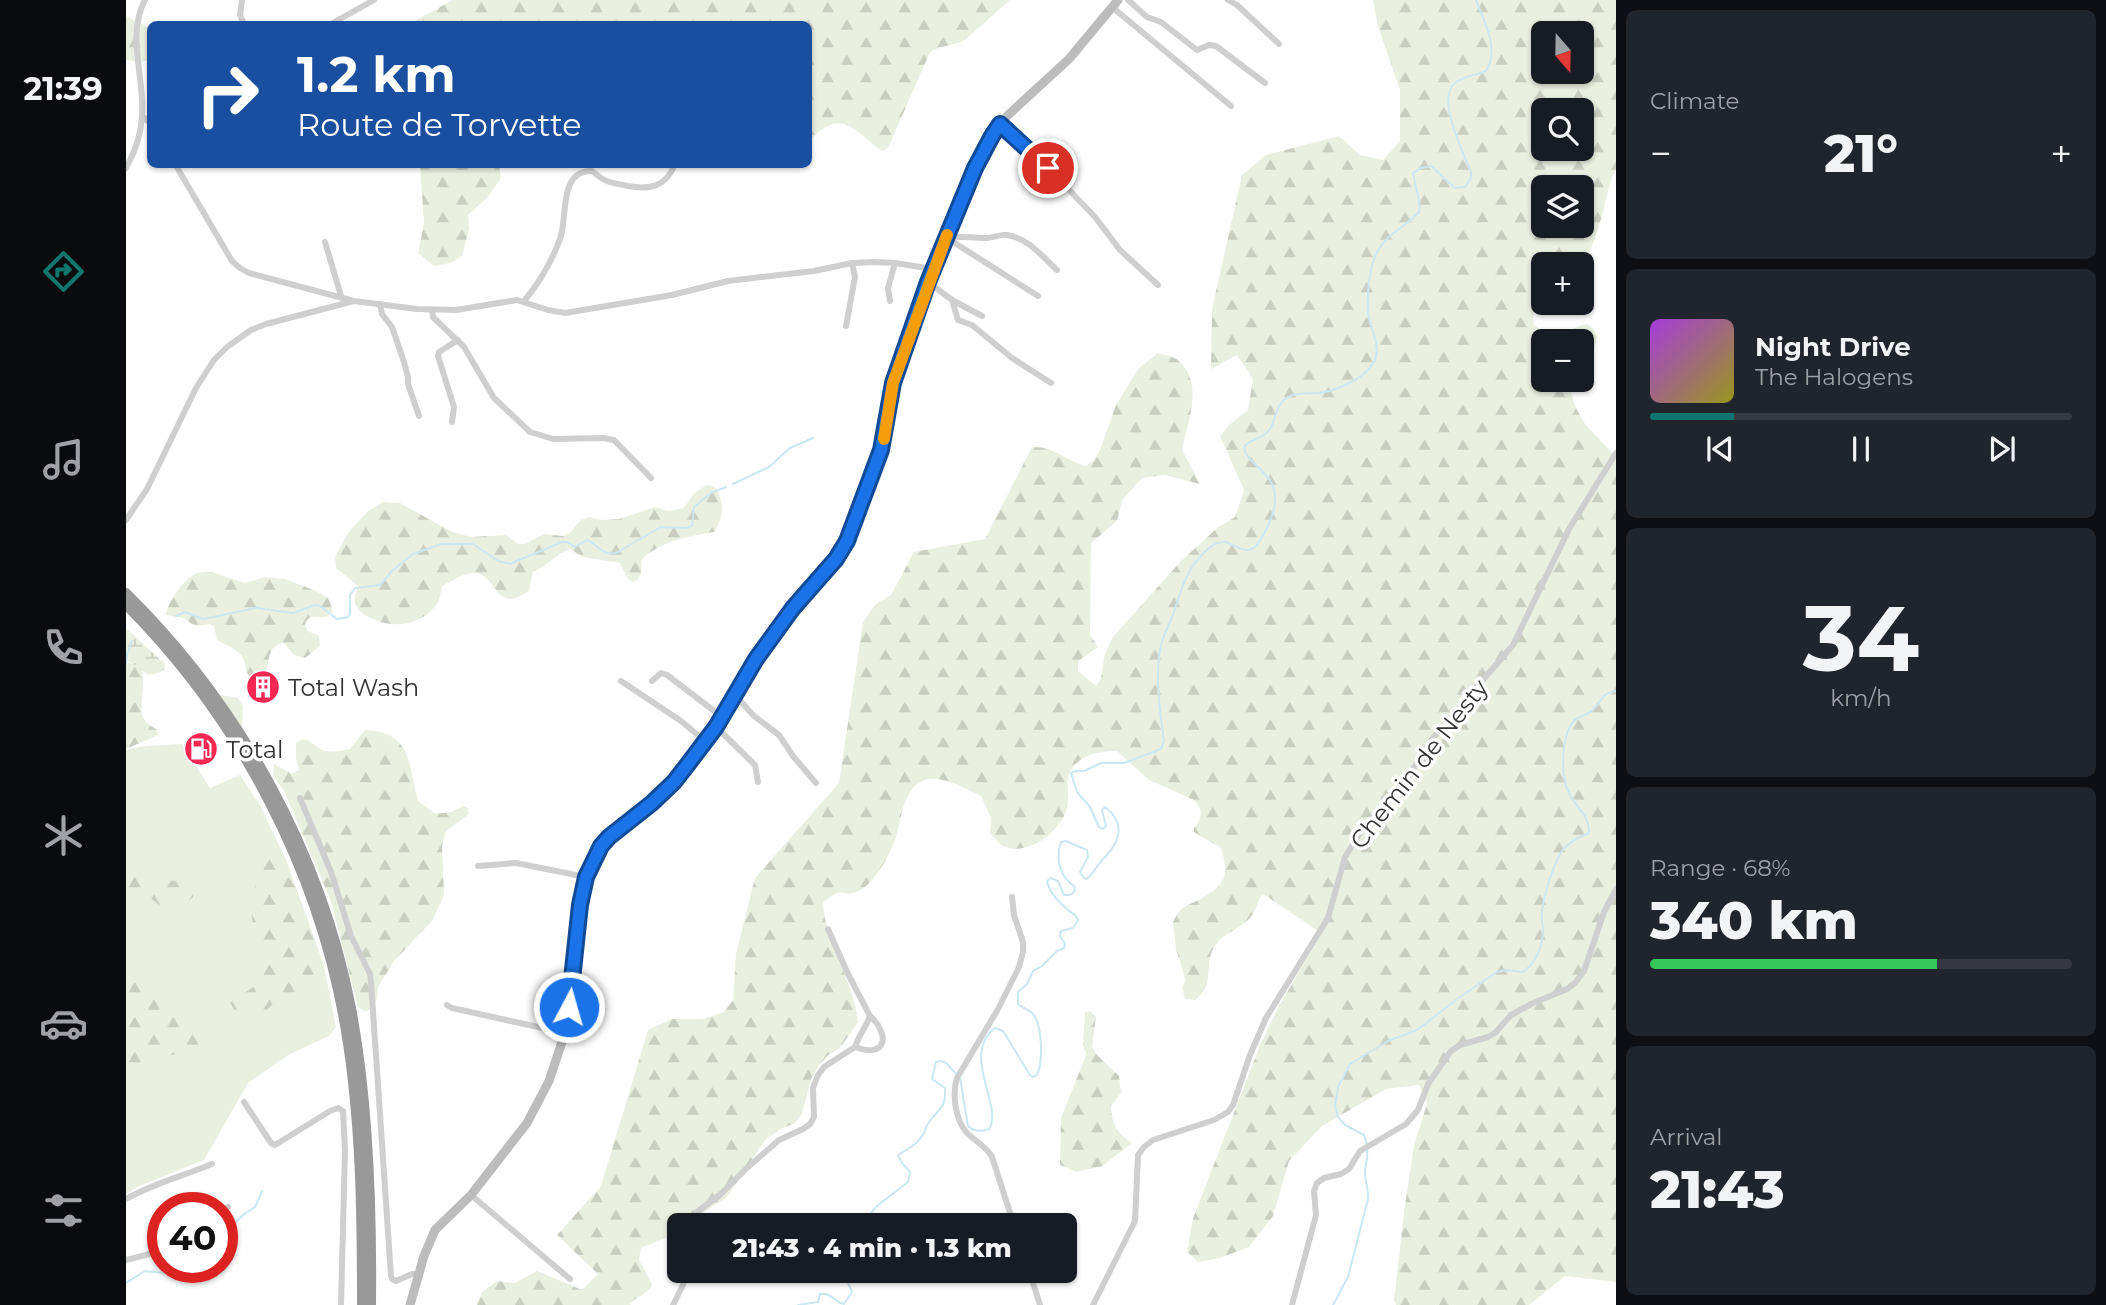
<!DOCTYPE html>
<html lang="en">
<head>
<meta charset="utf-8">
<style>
  :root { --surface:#171b24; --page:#20242c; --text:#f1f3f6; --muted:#9ea1a6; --line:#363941; --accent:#0f766e }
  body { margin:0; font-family:Montserrat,sans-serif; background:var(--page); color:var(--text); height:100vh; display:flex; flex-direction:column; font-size:26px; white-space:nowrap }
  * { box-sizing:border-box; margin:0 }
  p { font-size:23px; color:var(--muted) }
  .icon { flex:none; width:38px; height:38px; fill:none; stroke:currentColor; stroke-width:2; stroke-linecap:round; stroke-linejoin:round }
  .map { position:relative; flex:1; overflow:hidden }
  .side { display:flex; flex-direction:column; gap:10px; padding:10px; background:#0d0f14; width:490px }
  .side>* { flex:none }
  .hud { position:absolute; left:21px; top:21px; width:665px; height:147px; border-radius:10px; box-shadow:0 2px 5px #0004; background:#1a4fa0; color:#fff; overflow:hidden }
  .needle { width:46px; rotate:160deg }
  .controls { position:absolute; left:1405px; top:21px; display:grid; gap:14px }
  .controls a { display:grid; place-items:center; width:63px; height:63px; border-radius:10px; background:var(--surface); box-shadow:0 2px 5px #0004; font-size:35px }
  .speed { position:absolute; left:21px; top:1192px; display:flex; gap:14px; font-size:35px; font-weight:700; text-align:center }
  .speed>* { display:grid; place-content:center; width:91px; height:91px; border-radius:50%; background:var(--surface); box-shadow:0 2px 5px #0004; line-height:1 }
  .speed .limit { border:10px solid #d22; background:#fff; color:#111 }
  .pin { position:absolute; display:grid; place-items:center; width:60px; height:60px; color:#fff; margin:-30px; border:4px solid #fff; border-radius:50%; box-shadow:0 2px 7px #0007 }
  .me { position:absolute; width:77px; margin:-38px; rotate:6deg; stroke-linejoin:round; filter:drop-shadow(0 0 5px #0008) }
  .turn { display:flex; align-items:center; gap:24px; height:147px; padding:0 35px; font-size:32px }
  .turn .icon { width:91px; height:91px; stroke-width:2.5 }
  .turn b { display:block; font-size:49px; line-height:60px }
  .big { font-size:52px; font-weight:800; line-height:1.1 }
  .side .tile { flex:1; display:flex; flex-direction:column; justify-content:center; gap:10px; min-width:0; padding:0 24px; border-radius:10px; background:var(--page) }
  .side .dial { align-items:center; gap:0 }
  .dial b { font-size:91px; line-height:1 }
  .song { display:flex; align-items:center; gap:21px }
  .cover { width:84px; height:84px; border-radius:10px; background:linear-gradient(135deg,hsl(280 70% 55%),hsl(60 70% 35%)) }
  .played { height:7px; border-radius:4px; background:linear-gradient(90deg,var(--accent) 20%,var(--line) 20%) }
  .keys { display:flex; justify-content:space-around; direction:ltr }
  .heat { display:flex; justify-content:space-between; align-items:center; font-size:38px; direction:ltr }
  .charge { height:10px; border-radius:5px; background:linear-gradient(90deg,#34c759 68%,var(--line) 0) }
  .trip { position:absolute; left:541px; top:1213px; width:410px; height:70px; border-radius:10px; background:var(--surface); box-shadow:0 2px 5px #0004; font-weight:800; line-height:70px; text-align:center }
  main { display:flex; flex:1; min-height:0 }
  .menu { display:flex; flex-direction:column; width:126px; justify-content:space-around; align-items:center; background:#090b0e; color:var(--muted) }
  .menu .icon { width:49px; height:49px }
  .menu .active { color:var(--accent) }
  .menu b { font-size:32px; color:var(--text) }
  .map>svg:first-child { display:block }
  .green { fill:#eaf0e0 }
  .forest { fill:url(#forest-firs); fill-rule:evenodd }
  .wetland { fill:url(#wetland-marsh) }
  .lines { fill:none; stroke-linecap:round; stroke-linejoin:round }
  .stream { stroke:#cbe7f1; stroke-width:2 }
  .street { stroke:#cfcfcf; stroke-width:6 }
  .secondary { stroke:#bcbcbc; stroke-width:9 }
  .highway { stroke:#999; stroke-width:10 }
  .route-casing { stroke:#114b97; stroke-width:18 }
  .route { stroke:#1a73e8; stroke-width:12 }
  .slow { stroke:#f59e0b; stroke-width:12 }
  .labels { text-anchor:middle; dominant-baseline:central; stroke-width:7; stroke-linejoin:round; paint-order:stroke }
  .poi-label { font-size:24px; fill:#323232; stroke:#fff; text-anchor:start }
  .street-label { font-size:24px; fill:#323232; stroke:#fff }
</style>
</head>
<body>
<main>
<nav class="menu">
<b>21:39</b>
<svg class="icon active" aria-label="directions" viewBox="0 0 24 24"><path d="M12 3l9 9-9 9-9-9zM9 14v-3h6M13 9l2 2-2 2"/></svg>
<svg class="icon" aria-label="music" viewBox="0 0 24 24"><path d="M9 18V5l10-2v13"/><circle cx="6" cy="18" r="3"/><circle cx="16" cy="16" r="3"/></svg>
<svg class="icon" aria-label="phone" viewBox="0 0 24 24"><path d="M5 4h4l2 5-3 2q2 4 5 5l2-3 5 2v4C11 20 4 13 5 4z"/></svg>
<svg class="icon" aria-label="climate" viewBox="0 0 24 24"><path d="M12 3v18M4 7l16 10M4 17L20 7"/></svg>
<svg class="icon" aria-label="car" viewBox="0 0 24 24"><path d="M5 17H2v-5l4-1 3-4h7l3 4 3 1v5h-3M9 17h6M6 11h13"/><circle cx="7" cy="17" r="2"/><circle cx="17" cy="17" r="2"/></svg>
<svg class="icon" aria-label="filters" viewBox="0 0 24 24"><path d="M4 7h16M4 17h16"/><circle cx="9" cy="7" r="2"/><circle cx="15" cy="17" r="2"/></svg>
</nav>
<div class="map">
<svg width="1490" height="1305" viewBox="0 0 1490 1305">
  <defs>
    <pattern id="forest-firs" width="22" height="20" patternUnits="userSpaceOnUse" patternTransform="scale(1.75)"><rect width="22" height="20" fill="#eaf0e0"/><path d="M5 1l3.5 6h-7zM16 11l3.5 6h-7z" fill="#c9cec1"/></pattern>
    <pattern id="wetland-marsh" width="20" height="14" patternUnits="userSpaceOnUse" patternTransform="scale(1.75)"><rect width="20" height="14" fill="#eaf0e0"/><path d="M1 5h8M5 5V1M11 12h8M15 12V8" fill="none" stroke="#c9cec1"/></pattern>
  </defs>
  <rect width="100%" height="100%" fill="#fff"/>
  <g class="green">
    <path d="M94 695 112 698 117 706 116 728Z"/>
    <path d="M56 744 84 788 114 775 135 807 160 860 198 966 210 1027 203 1036 164 1054 122 1083 78 1160 13 1186 0 1194V750L19 746Z"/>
  </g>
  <g class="forest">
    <path d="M327 0H884L839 40C827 46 815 45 804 52L762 148 757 151C739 142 723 113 700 127 694 130 688 136 683 141L682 24H283Z"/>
    <path d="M1247 0H1490V170L1486 177C1478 204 1472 242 1456 265L1418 264 1417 299 1407 311 1408 325C1441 350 1432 329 1461 324 1479 336 1470 347 1456 357V341H1418V380H1442L1449 406 1459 424 1490 457V1282L1439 1276 1403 1305H1270L1268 1300 1279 1205 1288 1145 1301 1104 1293 1085 1260 1089 1196 1126 1163 1161 1147 1216 1123 1247 1094 1258 1072 1262 1061 1252 1067 1218 1135 1043 1153 1006 1192 939V931L1139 895 1135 896C1130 904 1130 913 1122 920 1113 929 1097 934 1090 944 1076 962 1091 985 1069 1000L1059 999 1056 987 1059 982 1058 975 1050 949 1047 922C1049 918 1052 912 1056 908 1062 904 1070 902 1076 898 1101 884 1103 874 1095 848L1068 832V828C1076 818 1078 810 1068 800L1023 780 991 751C975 751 958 753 947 767 937 781 945 793 941 808 936 830 903 856 880 847 873 845 869 838 864 833L865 818 855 796C842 790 826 780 810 779 780 776 776 813 771 834 765 853 748 887 728 893 723 894 717 893 712 892L697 902C699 946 728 980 732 1022L714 1048 701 1056 692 1067 685 1079 676 1114 669 1123 655 1129 639 1140 601 1197 559 1225H553V1229L544 1236 515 1248 513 1260 526 1284C519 1298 510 1295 504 1305H351L356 1292 371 1281 389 1283 411 1271 456 1290 472 1274 431 1235 475 1186 522 1030 546 1019H577L598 1012 607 1000 610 954 629 878 713 783 737 622 749 605 765 595 788 552 859 539 906 447C928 446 940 461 960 466L968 460 974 450 990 405 1013 368 1032 353C1038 355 1048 356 1053 361 1078 385 1062 420 1056 450L1074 484 1039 475 1016 478 996 500 991 521 965 543 964 635 972 647 952 661V671L970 686 975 679 978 657 986 638 1054 562 1091 528 1109 517 1118 490 1094 436 1102 426 1122 410 1127 379 1111 355 1085 369 1086 309 1116 175 1140 155 1213 136 1234 155 1257 160 1274 141V90L1252 26ZM1418 33H1456V72H1418ZM1418 110H1456V149H1418ZM1418 187H1456V226H1418Z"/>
    <path d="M0 16 24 28V59L16 62 0 60Z"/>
    <path d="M294 165H373L375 178 362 197 342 215 343 229 336 256 324 263 308 266 292 253 298 223Z"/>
    <path d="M581 485 589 487C598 502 599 516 588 532 564 536 535 541 516 559L515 573 511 580 506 582 500 576 494 563 457 557 444 549C430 553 421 567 407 572L403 591C367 616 372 572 347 573 337 573 325 582 316 586 315 591 314 597 312 602 299 624 270 629 249 620 242 617 234 613 231 607 226 600 231 593 232 586L210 568 209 557 222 533 241 512 257 502 274 503 326 532 345 537 380 535 392 544H399L418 534 437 536 444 533 454 521 462 517 476 520 493 519 529 507 543 511 558 508 569 492Z"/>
    <path d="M86 572 119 583 139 577 159 579 190 591 202 598 205 605 206 612 200 617H185L181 620 179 624 182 631 193 636 194 646 179 658 168 655 158 643C132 646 153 682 123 676 118 669 121 665 117 658 113 650 99 644 91 640L88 626 83 624 72 626 66 624 58 618 40 615C41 603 58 579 69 574 74 572 81 572 86 572Z"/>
    <path d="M0 663C31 662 9 703 18 719 20 723 27 727 31 730L32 735 0 749Z"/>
    <path d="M239 730C287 732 282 765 292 801L310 814 325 812 337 806 342 808 343 814 320 831 316 846 318 895 306 921 268 961 252 987 251 1000 242 1011H238L232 1007 205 901 158 791 147 775 148 764 166 774 173 770 170 758V743L176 739C184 740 184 742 190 746 201 755 211 751 224 749Z"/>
    <path d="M145 845H152L160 860 198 966 196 977 172 991 155 997 137 1013 111 1014 104 1003C114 994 133 987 137 975 140 967 140 951 137 943 134 936 128 930 127 923 121 901 134 865 145 845Z"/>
    <path d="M0 864 26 880 55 881 66 887 67 897 59 904 37 908C33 905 27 899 22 897 9 893 1 912 0 922Z"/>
    <path d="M5 966 12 967 21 983 65 1021 73 1033 74 1044C69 1046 64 1050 58 1052 35 1060 19 1055 0 1074V971Z"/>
    <path d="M964 1011 970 1017 966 1047 971 1055 993 1076 995 1093 985 1106C985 1123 991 1133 1005 1142V1144L976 1166 950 1172 934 1165 935 1118 959 1058 960 1053 957 1046 959 1012Z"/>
  </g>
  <path class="wetland" d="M0 628 39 664 38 670C17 682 18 666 0 661Z"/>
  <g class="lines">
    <g class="stream">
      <path d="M607 484 643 467 664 448 687 438"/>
      <path d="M50 616 59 612 77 619 130 608 167 613 189 605 194 606 211 619 222 617 224 614V595L229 588 254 585 266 571 287 554 315 544H347L372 561 384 564 436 542H441L449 547 461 540C473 545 476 556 490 553L535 527 559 528 566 526 568 507 585 493 600 487"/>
      <path d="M0 664 1 654 6 641"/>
      <path d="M834 1078 842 1126C848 1132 855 1132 863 1129 878 1106 834 1055 869 1028L877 1031 904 1075 907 1077 911 1075C917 1062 917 1024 906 1013 902 1009 896 1008 892 1004V992L901 984 907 971 916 966 931 951 938 948 939 944 934 936 935 931 947 928 952 920C950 913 946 914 941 909 932 902 923 891 921 881L925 878 932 881 938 895H944L948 892 949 887C934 877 929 859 935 842L940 841 961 850 962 857 954 872 958 878 961 879C968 872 973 863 980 856 995 840 999 822 979 807L976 810 980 826 977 829 973 827 964 807 951 792 945 773 950 771H958L975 763H998L1035 749 1038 741C1034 712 1029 679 1034 650 1036 635 1045 623 1049 609 1056 586 1063 565 1082 549 1102 532 1108 551 1122 550 1135 549 1149 512 1149 500 1150 471 1120 465 1118 447 1125 438 1138 439 1144 429 1150 418 1150 404 1162 397 1172 392 1183 394 1193 393 1211 391 1239 378 1248 362 1257 346 1242 327 1242 310 1241 294 1243 272 1249 257 1257 235 1279 228 1293 212L1294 206 1287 173 1295 168 1305 166 1329 188 1339 187 1345 178V172C1337 152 1310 99 1329 83 1337 76 1351 75 1360 71 1374 49 1358 21 1350 0"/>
      <path d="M1241 1145 1238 1135 1219 1125 1212 1117 1209 1107 1212 1087 1224 1064 1262 1041 1291 1030 1334 997 1371 972 1380 970 1396 972C1410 965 1417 944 1417 930 1417 924 1415 919 1416 913 1417 897 1427 865 1436 851 1442 842 1453 837 1463 833 1464 817 1451 808 1444 795 1434 778 1435 737 1447 722 1453 715 1460 716 1466 711 1475 703 1476 692 1490 691"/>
      <path d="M735 1225 751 1206 782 1182 784 1172 776 1163 772 1155C782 1149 792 1144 798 1133 801 1127 799 1127 803 1122 813 1108 820 1109 819 1088L806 1079 810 1062C821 1058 823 1069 831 1074"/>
      <path d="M96 1236 117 1215 129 1207 136 1191"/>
      <path d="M0 1283 19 1271 39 1273 46 1267"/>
      <path d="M672 1305 692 1302 694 1294C705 1292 708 1302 718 1304L726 1292 719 1276 722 1270"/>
      <path d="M1207 1305 1222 1277 1242 1199C1243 1188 1238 1179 1239 1169 1240 1162 1242 1158 1241 1151"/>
    </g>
    <g class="street">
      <path d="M116 0 114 15 118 24"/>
      <path d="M1002 0 1021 17 1035 22 1071 50 1083 45 1090 46 1139 83"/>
      <path d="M1102 0 1111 5 1153 44"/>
      <path d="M986 7 1105 106"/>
      <path d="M205 24 248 0"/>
      <path d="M16 116 24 123"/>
      <path d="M874 124 922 168 969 217 994 250 1032 285"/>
      <path d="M49 164 106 261 114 268 123 273 228 301 291 309 330 310 391 300 422 310 439 313 546 295 602 281 688 271 726 263 748 262 769 263 807 269"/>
      <path d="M0 168C9 152 15 135 16 116 19 77 0 35 19 0"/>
      <path d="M820 237C833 236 846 238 859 238 867 238 874 234 881 235 902 238 917 257 931 270"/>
      <path d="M821 238 912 296"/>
      <path d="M199 242 215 296"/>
      <path d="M802 282 826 300 832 320 846 325 886 358 925 383"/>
      <path d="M826 300 856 316"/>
      <path d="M398 301C415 281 425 263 434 239 442 218 432 170 466 171 482 184 483 182 502 186 524 190 540 187 549 164"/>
      <path d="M764 301 762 288 769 263"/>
      <path d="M254 304 256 314 266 327 278 362 282 377V384L293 416"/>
      <path d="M306 310 307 317 338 347 368 398 404 432 427 439 477 438 488 440 525 478"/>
      <path d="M720 326 729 277 726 263"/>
      <path d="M326 422 328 407 312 356 313 352 332 340"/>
      <path d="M0 520 21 489 70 388 88 360 101 347 125 330 140 324 228 301"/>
      <path d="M495 681 555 721 579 741"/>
      <path d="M526 681 535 673 541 675 596 717"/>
      <path d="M609 695 628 716 653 735 667 756 690 783"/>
      <path d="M590 727 629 765 632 782"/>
      <path d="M174 798 205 872 225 936 244 974 245 982 265 1276 266 1279 270 1281 286 1274H293"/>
      <path d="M352 866 390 863 460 877"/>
      <path d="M886 897 888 915 897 942V952L893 967 872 1009 831 1078C826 1094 829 1120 841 1133 850 1142 860 1146 866 1157L888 1225"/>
      <path d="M321 1005 326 1008 439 1033"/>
      <path d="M729 1047C760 1059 765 1035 744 1016"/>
      <path d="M118 1102 145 1143 149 1145 204 1111 212 1108 217 1111 219 1150 215 1305"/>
      <path d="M345 1195 444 1279"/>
      <path d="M0 1199C28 1183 57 1176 86 1164"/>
      <path d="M96 1212 102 1207"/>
      <path d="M568 1225 571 1212 595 1194 621 1168 653 1140 677 1129 684 1124 688 1117 687 1088 692 1075 698 1067 729 1047C733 1035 740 1027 744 1016L722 974 702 929"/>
      <path d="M0 1260 20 1255 37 1248"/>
      <path d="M903 1270 914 1305"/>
      <path d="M547 1305 557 1285 560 1270"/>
      <path d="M967 1305 1009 1221 1012 1155 1018 1147 1027 1140 1088 1120 1102 1112 1107 1105 1124 1055 1140 1018 1202 918 1219 857 1234 833 1284 774 1306 739 1387 645 1443 529 1490 453"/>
      <path d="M1166 1305 1190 1215 1188 1191 1191 1183 1198 1178 1215 1174 1223 1169 1234 1151 1280 1124 1292 1110 1302 1084 1325 1051 1334 1045 1362 1037 1369 1033 1385 1015 1405 1004 1441 989 1449 983 1458 971 1478 912 1490 889"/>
    </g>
    <path class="secondary" d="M284 1305 298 1256 309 1230 345 1195 401 1123 423 1081 439 1033 454 905 460 877 467 860 483 837 526 803 545 785 562 764 590 727 630 659 667 608 710 559 721 541 755 450 767 383 802 282 820 237 865 136 881 116 943 59 992 0"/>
    <g class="highway">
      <path d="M0 593C113 704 195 852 225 1008 243 1103 246 1208 245 1305"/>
      <path d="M0 605C114 719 194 872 220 1031 235 1121 236 1214 236 1305"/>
    </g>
  </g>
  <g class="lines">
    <g class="route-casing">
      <path id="route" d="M443 1007 454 905 460 877 475 846 483 837 526 803 548 782 562 764 590 727 630 659 667 608 710 559 721 541 755 450 767 383 802 282 849 168 866 136 874 124 922 168"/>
    </g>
    <use href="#route" class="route"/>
    <path class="slow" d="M758 439 767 383 821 235"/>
  </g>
  <defs>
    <g id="building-disc" transform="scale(1.75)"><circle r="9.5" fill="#f62752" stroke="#fff"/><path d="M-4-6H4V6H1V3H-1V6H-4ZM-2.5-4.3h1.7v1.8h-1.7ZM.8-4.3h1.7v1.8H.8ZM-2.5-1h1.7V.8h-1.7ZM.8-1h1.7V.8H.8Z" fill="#fff"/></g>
    <g id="fuel-disc" transform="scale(1.75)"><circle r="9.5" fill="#f62752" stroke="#fff"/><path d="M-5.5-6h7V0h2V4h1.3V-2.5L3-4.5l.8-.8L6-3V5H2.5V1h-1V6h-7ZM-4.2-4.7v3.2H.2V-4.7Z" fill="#fff"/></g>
  </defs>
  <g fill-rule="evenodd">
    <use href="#building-disc" x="137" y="687"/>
    <use href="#fuel-disc" x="75" y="749"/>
  </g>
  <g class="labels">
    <g class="poi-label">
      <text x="162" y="687">Total Wash</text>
      <text x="100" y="749">Total</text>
    </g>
    <g class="street-label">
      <text transform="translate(1293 764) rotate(-52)">Chemin de Nesty</text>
    </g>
  </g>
</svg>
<div class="controls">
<a><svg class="needle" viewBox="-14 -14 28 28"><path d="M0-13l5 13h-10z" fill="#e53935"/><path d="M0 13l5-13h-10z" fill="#9ea1a6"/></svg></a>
<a><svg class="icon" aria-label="search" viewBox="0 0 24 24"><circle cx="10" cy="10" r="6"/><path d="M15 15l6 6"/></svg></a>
<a><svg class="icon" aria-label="layers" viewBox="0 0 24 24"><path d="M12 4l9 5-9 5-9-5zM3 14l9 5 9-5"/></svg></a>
<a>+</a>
<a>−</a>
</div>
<div class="speed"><div class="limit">40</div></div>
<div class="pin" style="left:922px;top:168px;background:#d93025"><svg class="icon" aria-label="arrive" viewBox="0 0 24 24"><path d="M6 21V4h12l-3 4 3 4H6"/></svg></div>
<svg class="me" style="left:443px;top:1007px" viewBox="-20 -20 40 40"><circle r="17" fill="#1a73e8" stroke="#fff" stroke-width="3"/><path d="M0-11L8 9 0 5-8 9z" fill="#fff"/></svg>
<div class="trip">21:43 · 4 min · 1.3 km</div>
<div class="hud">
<div class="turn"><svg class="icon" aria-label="right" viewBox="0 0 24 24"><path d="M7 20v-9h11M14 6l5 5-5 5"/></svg><div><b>1.2 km</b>Route de Torvette</div></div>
</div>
</div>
<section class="side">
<div class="tile"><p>Climate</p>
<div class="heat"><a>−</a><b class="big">21°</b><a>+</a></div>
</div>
<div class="tile">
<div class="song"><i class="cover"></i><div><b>Night Drive</b><p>The Halogens</p></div></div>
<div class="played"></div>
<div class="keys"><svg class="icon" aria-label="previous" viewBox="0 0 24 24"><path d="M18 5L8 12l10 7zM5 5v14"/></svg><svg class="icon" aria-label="pause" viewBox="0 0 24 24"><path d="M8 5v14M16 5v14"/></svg><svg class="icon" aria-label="next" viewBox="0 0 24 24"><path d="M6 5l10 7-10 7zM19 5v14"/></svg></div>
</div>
<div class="tile dial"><b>34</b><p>km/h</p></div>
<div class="tile"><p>Range · 68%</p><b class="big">340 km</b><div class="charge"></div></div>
<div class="tile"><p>Arrival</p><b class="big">21:43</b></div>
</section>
</main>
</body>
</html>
